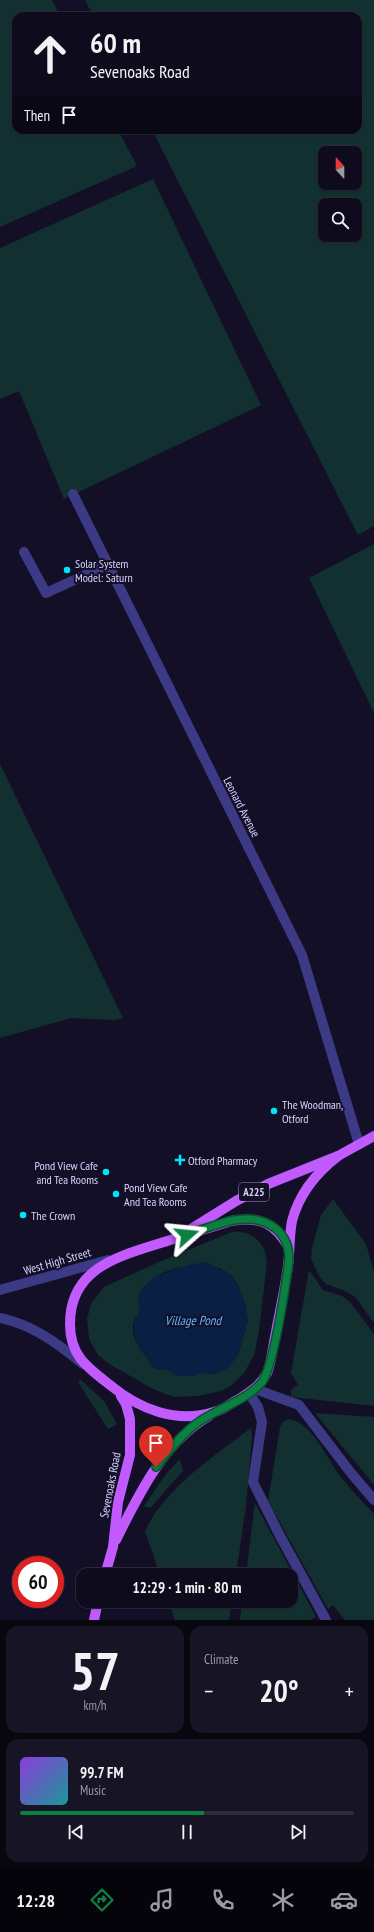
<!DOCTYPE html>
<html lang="en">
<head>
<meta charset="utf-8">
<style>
  :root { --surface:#0e0b1c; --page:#171425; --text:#f1f3f6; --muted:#9b9ba3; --line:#2e2b3b; --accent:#0b8043 }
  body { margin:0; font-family:"PT Sans Narrow",sans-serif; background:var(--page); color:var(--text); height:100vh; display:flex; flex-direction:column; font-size:15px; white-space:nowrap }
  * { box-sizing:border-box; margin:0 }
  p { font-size:13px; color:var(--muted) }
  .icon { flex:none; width:22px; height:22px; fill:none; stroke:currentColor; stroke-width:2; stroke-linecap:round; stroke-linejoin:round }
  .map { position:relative; height:1620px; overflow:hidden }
  .sheet { display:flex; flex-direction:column; gap:6px; padding:6px; background:#08060f; flex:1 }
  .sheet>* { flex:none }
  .hud { position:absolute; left:12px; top:12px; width:350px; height:122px; border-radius:12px; box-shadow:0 1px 3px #0004,0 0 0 1px var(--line); background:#0e0b1c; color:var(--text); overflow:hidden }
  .needle { width:26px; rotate:339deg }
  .controls { position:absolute; left:318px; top:146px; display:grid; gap:8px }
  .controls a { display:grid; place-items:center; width:44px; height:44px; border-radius:8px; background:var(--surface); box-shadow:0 1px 3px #0004,0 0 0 1px var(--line); font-size:20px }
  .speed { position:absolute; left:12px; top:1556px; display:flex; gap:8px; font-size:20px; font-weight:700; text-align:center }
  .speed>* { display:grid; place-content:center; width:52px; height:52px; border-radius:50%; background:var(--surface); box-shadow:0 1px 3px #0004,0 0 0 1px var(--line); line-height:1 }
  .speed .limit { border:6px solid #d22; background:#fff; color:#111 }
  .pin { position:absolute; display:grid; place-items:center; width:34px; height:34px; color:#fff; margin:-41px -17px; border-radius:50% 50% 50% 0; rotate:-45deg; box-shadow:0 0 4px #0007 }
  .pin .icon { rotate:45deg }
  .me { position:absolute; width:44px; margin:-22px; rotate:72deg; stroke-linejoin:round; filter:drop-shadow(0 0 3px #0008) }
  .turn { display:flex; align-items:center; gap:14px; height:84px; padding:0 12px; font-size:18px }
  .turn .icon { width:52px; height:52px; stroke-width:2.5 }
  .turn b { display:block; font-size:28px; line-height:34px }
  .then { display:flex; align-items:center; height:38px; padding:0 12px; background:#0003; gap:8px; font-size:15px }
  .big { font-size:30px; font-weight:600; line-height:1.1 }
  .sheet .widget { flex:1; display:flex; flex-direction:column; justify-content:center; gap:6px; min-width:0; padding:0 14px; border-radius:12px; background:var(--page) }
  .sheet .dial { align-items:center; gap:0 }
  .dial b { font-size:52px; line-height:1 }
  .song { display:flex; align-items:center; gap:12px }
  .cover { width:48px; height:48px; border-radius:6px; background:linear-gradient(135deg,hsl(270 70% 55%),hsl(180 70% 35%)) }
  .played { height:4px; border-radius:2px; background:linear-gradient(90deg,var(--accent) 55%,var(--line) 55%) }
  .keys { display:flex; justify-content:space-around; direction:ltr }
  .heat { display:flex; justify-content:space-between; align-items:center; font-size:22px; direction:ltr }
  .sheet .tiles { flex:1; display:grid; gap:6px; grid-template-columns:1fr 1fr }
  .widget:last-child { grid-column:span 2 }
  .trip { position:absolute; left:76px; top:1568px; width:222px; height:40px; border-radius:12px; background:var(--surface); box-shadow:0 1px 3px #0004,0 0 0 1px var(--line); font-weight:600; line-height:40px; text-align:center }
  .dock { display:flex; height:64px; justify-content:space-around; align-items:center; background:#06040b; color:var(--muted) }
  .dock .icon { width:28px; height:28px }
  .dock .selected { color:var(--accent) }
  .dock b { font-size:18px; color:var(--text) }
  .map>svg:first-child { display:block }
  .green { fill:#12302f; fill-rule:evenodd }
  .water { fill:#0a1f44 }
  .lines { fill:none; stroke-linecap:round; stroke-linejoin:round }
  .minor { stroke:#3d3a85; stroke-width:10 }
  .major { stroke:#c25bff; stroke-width:10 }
  .route-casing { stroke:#07532c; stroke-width:10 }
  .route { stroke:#0b8043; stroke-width:7 }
  .poi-dot { fill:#00e5ff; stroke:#130f26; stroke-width:1.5 }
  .labels { text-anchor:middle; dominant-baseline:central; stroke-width:4; stroke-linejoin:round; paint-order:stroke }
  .shield { fill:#130f26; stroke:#9e99be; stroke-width:1 }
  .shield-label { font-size:11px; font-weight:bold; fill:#d9d4ff }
  .poi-label { font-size:12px; fill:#d9d4ff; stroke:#130f26; text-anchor:start }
  .street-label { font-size:12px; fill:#d9d4ff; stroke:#130f26 }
  .water-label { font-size:13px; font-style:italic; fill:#62b6ff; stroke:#130f26 }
</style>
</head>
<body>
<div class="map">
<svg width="374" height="1620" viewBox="0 0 374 1620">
  <rect width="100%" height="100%" fill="#130f26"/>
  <g class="green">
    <path d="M0 0H52L60 16H16V130H118L137 166 0 227Z"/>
    <path d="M85 0H374V526L358 535 152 130H358V16H93ZM325 153H355V183H325ZM325 205H355V235H325Z"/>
    <path d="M153 179 261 405 64 499 19 391 0 399V248Z"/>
    <path d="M374 544V713L309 578Z"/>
    <path d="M0 764 123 1018 115 1020 71 1018 0 1038Z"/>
    <path d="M333 1199 366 1244 374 1272V1323L356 1298 347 1292 326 1284 319 1276 311 1259 312 1248 321 1215Z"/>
    <path d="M232 1232C252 1230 265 1242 267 1262L259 1331 254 1355 244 1373 231 1386 221 1391 197 1396 174 1397 155 1390 109 1364 98 1355 89 1339 87 1319 91 1304 104 1287 159 1262ZM220 1268 232 1276 237 1283 244 1301 248 1321 238 1355 216 1374 200 1373 195 1376 174 1373 166 1369 159 1370C148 1358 128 1341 134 1321 135 1317 139 1315 140 1310 137 1289 153 1275 173 1269 186 1266 207 1268 220 1268Z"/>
    <path d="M309 1270 323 1290 342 1296 350 1302 374 1334V1406L291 1397V1390L298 1385 291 1373Z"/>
    <path d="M81 1380 104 1401 117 1424 108 1429 78 1382Z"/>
    <path d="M315 1413 374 1417V1485Z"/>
    <path d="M289 1419C313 1422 327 1460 341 1477 351 1490 363 1502 374 1514V1620H345L333 1605 328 1609 268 1501 280 1427 283 1422Z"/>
    <path d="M251 1428 252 1437 246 1506 236 1575H160L145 1531C165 1488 214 1456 251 1428Z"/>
    <path d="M180 1459 183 1471 150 1508 144 1506 166 1474Z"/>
    <path d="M255 1503 316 1617 310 1620H240L242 1601H291V1575H246Z"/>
    <path d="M169 1601H232L229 1620H175Z"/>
  </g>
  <path class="water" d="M207 1262 232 1276 241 1291 248 1321 238 1355 228 1368 216 1374 200 1373 195 1376H177L166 1369H155L149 1363 146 1354 141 1351 136 1341 134 1330V1320L140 1311C140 1308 138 1304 138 1301 139 1275 187 1264 207 1262Z"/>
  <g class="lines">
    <g class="minor">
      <path d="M73 494 302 955 359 1144"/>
      <path d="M24 552 46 593 107 565"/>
      <path d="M0 1290 108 1260"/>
      <path d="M0 1318C33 1325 57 1343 83 1364"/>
      <path d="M255 1389 299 1405 351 1473 374 1500"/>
      <path d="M249 1393 258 1407 262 1422 253 1482 279 1534 326 1620"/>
    </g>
    <g class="major">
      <path d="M191 1229 236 1201 268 1184 338 1156 374 1136"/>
      <path d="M289 1248C275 1223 260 1216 231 1221 209 1228 187 1235 164 1242 120 1256 70 1267 70 1324 70 1356 87 1367 110 1385 139 1409 176 1424 214 1412 223 1410 231 1403 239 1399 250 1392 260 1386 267 1373 272 1361 273 1345 276 1332 280 1310 285 1289 288 1266 290 1252 289 1236 292 1221 299 1194 316 1173 338 1156"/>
      <path d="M116 1540C139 1494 163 1443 209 1416"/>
      <path d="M105 1575 113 1547 118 1502 130 1455V1419L126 1404 121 1396"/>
      <path d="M94 1620 98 1601"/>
    </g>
  </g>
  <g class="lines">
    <g class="route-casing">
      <path id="route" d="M156 1467C170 1449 184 1431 203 1419 221 1408 249 1398 262 1382 274 1366 286 1283 289 1260 289 1247 286 1237 275 1228 249 1208 214 1226 187 1235"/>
    </g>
    <use href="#route" class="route"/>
  </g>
  <g class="poi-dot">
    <circle cx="67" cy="570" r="4"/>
    <circle cx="274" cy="1111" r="4"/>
    <path d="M178 1154h4v4h4v4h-4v4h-4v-4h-4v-4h4z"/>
    <circle cx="106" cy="1172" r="4"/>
    <circle cx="116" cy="1194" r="4"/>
    <circle cx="23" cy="1215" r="4"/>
  </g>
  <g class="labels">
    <rect class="shield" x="239" y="1183" width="30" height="18" rx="3"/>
    <g class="shield-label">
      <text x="254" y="1192">A225</text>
    </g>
    <g class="poi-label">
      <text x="75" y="563">Solar System<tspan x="75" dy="14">Model: Saturn</tspan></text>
      <text x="282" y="1104">The Woodman,<tspan x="282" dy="14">Otford</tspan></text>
      <text x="188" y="1160">Otford Pharmacy</text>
      <text x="98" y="1165" text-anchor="end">Pond View Cafe<tspan x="98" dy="14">and Tea Rooms</tspan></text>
      <text x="124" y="1187">Pond View Cafe<tspan x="124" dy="14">And Tea Rooms</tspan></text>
      <text x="31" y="1215">The Crown</text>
    </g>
    <g class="street-label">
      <text transform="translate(242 807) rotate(63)">Leonard Avenue</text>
      <text transform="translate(57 1261) rotate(-16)">West High Street</text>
      <text transform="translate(110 1485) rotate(-79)">Sevenoaks Road</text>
    </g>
    <g class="water-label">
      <text x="193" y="1320">Village Pond</text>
    </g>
  </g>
</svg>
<div class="controls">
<a><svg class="needle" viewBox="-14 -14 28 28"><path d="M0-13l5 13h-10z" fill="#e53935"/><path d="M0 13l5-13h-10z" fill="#9b9ba3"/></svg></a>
<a><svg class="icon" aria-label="search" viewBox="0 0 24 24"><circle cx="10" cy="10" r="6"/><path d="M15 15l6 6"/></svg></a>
</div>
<div class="speed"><div class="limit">60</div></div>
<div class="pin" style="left:156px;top:1467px;background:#d93025"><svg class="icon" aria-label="arrive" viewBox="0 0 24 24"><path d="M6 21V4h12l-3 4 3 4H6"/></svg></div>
<svg class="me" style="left:187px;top:1235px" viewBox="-20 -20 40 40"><path d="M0-17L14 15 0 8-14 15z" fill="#0b8043" stroke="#fff" stroke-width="4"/></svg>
<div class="trip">12:29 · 1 min · 80 m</div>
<div class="hud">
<div class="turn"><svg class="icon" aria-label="ahead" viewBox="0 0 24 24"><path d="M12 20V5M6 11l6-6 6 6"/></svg><div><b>60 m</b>Sevenoaks Road</div></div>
<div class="then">Then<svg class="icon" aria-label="arrive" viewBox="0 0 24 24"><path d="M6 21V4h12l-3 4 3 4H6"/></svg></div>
</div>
</div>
<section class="sheet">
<div class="tiles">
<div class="widget dial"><b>57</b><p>km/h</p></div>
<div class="widget"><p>Climate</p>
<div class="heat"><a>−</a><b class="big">20°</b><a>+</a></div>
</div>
<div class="widget">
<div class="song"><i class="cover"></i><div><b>99.7 FM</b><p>Music</p></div></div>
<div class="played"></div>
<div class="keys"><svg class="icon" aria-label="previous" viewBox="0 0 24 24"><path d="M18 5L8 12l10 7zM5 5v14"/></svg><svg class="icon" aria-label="pause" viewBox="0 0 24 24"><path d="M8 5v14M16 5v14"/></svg><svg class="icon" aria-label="next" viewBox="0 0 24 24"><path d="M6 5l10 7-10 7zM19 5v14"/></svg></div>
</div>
</div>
</section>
<nav class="dock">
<b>12:28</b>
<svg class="icon selected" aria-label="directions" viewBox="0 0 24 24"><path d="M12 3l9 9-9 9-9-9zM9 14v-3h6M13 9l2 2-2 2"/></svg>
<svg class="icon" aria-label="music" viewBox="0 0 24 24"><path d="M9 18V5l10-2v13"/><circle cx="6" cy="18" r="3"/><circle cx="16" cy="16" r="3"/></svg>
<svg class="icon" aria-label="phone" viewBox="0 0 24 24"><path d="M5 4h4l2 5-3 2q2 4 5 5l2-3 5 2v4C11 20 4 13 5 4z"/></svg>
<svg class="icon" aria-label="climate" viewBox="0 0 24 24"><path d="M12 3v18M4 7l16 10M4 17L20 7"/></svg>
<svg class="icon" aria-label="car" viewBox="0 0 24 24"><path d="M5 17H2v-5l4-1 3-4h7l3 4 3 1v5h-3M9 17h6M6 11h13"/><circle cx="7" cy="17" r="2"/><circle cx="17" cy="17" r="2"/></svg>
</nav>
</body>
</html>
